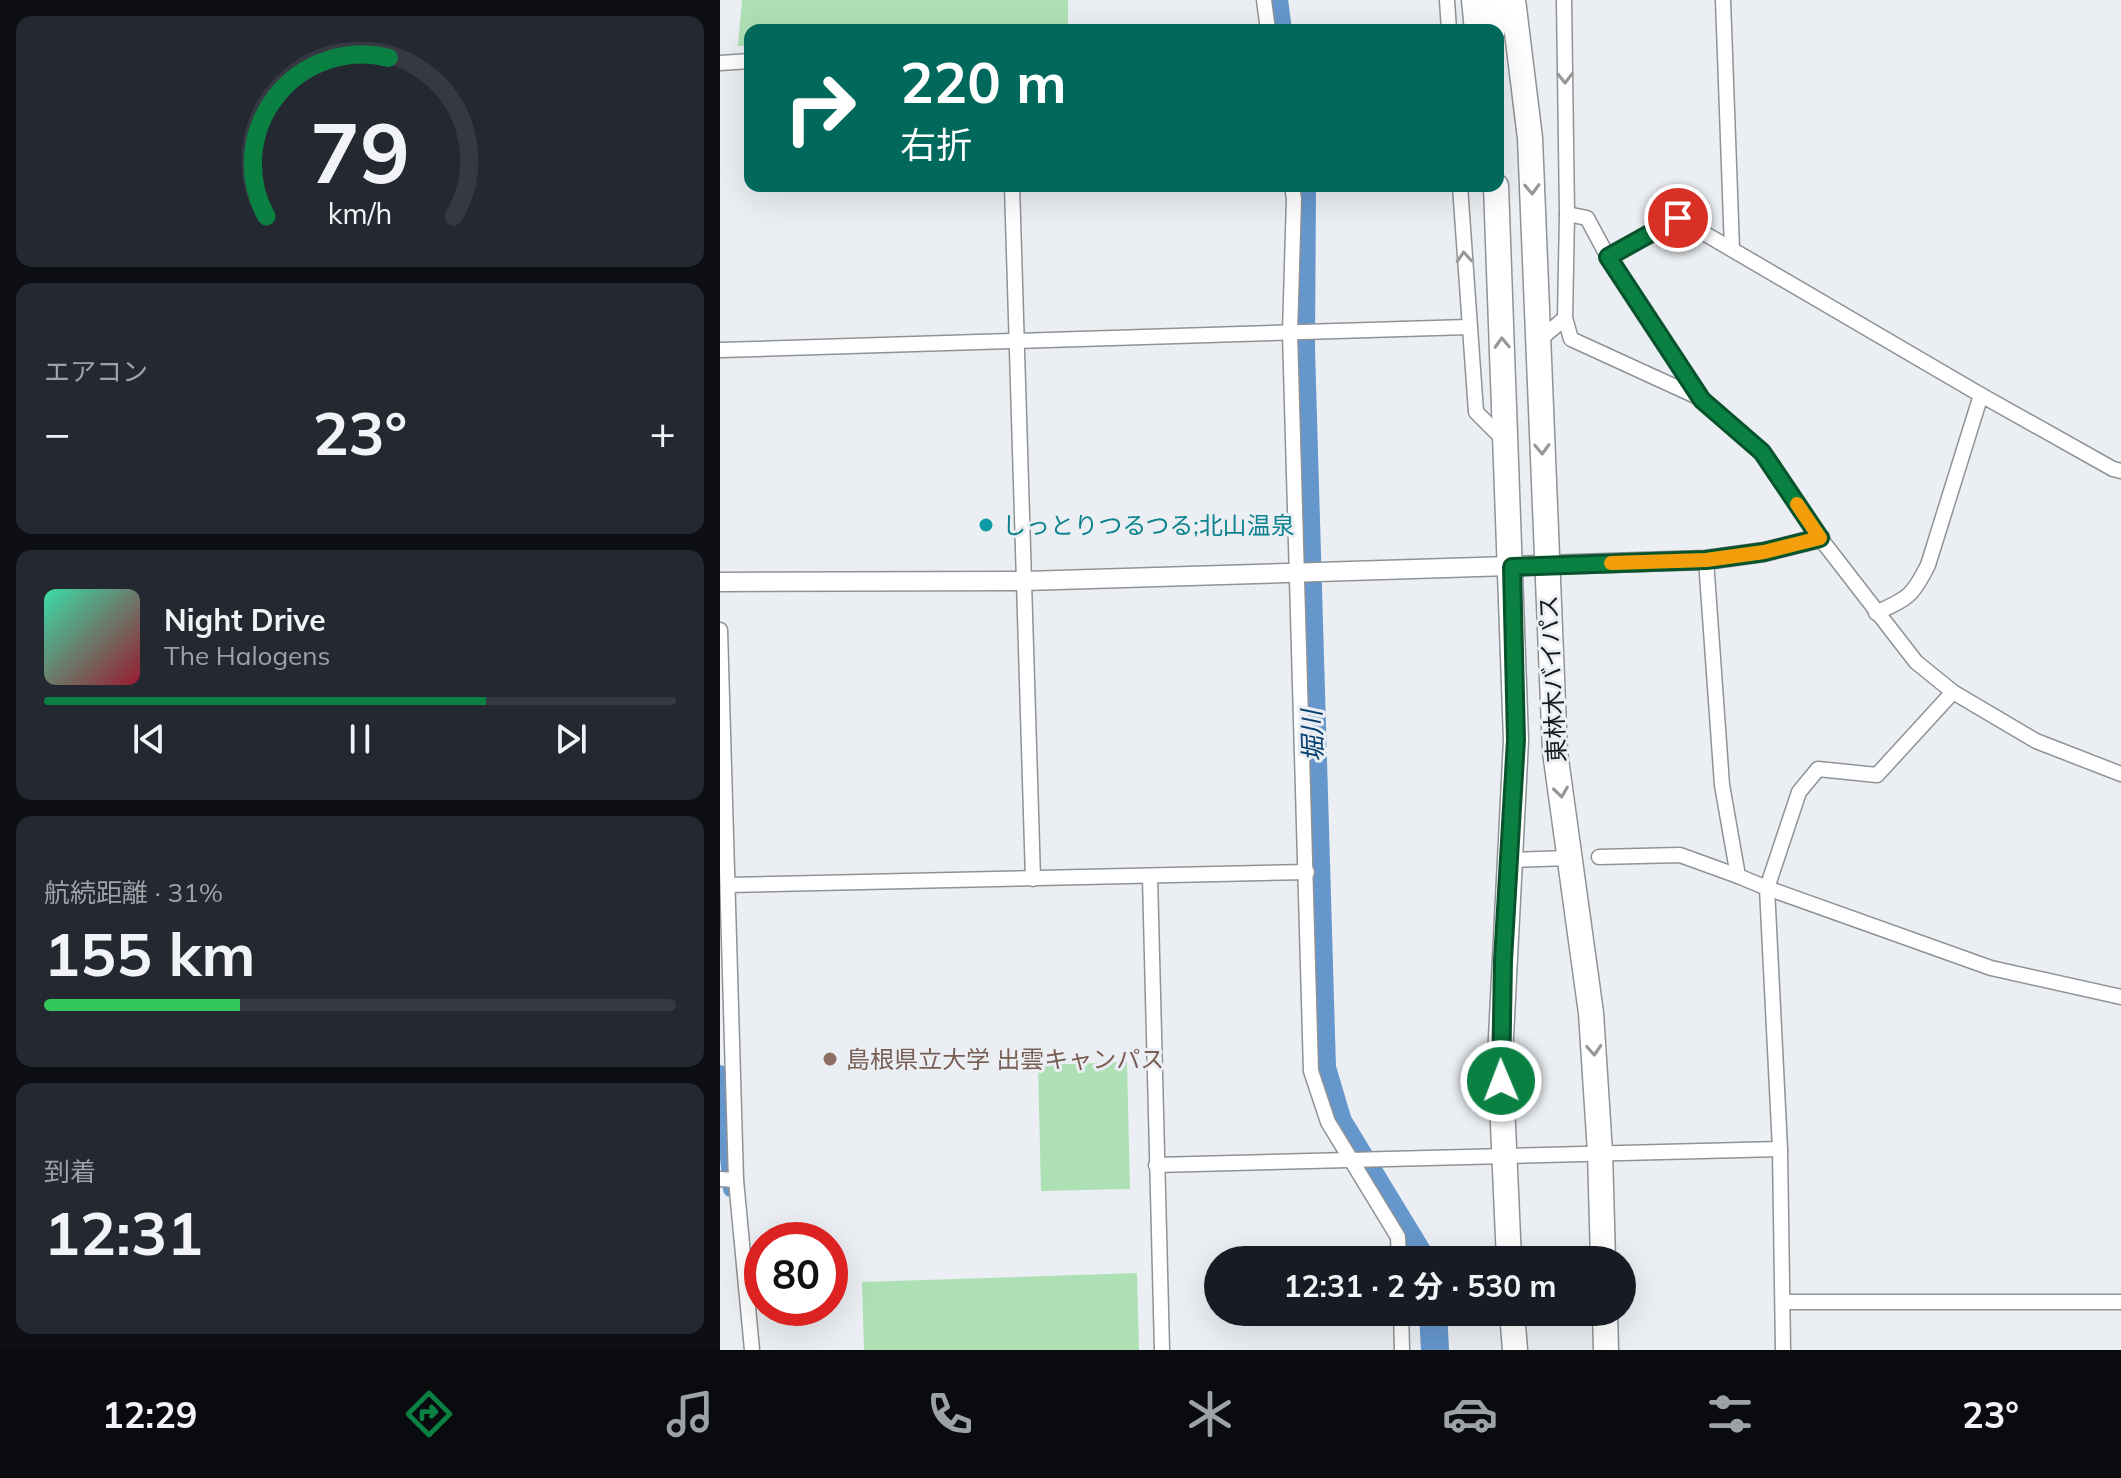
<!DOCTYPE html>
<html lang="ja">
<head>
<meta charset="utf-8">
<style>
  :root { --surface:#171b24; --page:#242831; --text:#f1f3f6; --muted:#9ea1a6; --line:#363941; --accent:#0b8043 }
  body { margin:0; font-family:Mulish,"Noto Sans JP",sans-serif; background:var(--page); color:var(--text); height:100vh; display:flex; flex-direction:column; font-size:30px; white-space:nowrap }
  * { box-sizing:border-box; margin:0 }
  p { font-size:26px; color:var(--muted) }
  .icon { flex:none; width:44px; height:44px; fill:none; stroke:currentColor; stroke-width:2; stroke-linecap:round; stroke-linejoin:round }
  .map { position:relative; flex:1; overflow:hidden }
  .sheet { display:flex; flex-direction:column; gap:16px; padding:16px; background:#0d0f14; width:720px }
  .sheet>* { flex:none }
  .top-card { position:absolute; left:24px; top:24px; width:760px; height:168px; border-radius:16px; box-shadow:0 8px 32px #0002; background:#00695c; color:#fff; overflow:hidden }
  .speed { position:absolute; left:24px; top:1222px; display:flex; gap:16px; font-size:40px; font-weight:700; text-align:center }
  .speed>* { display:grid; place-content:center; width:104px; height:104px; border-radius:50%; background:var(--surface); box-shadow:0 8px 32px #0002; line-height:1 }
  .speed .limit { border:12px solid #d22; background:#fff; color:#111 }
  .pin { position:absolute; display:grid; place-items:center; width:68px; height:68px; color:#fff; margin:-34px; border:4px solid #fff; border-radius:50%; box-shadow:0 2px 8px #0007 }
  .me { position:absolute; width:88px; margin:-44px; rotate:359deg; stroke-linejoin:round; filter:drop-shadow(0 0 6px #0008) }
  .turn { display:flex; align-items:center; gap:28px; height:168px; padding:0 24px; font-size:36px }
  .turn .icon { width:104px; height:104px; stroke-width:2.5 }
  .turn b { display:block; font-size:56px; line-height:68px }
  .big { font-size:60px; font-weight:700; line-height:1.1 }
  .sheet .card { flex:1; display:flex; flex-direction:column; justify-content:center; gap:12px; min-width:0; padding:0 28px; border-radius:16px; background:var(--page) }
  .sheet .dial { align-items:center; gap:0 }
  .dial svg { height:208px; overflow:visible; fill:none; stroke:var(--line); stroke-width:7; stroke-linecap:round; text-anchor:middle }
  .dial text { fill:var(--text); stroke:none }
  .song { display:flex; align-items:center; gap:24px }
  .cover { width:96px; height:96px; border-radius:12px; background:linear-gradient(135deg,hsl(160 70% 55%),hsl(350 70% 35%)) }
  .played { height:8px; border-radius:4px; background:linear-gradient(90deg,var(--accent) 70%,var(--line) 70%) }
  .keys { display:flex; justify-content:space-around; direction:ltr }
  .heat { display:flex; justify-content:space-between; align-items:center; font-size:44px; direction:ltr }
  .charge { height:12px; border-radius:6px; background:linear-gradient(90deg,#34c759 31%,var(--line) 0) }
  .trip { position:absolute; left:484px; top:1246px; width:432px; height:80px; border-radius:40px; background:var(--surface); box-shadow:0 8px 32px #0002; font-weight:700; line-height:80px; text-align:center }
  .tabs { display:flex; height:128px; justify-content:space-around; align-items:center; background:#090b0e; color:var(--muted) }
  .tabs .icon { width:56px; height:56px }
  .tabs .active { color:var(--accent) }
  .tabs b { font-size:36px; color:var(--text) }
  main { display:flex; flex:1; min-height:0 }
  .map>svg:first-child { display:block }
  .pitch { fill:#aee0b5 }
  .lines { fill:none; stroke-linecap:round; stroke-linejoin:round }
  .canal { stroke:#6597cd; stroke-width:16 }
  .river { stroke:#6597cd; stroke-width:28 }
  .minor-casing { stroke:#8f9296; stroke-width:17 }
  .tertiary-casing { stroke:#8f9296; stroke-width:21 }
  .trunk-casing { stroke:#8f9296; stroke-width:27 }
  .minor { stroke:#fff; stroke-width:14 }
  .tertiary { stroke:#fff; stroke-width:18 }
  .trunk { stroke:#fff; stroke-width:24 }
  .oneway { stroke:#979898 }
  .route-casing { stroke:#07532c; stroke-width:20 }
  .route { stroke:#0b8043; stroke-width:14 }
  .slow { stroke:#f59e0b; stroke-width:14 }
  .culture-dot { fill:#0f9aa8; stroke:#ebeff3; stroke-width:3 }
  .education-dot { fill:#8d6e63; stroke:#ebeff3; stroke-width:3 }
  .labels { text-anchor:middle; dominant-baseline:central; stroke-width:6; stroke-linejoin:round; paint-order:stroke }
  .culture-label { font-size:24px; fill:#0d838f; stroke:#ebeff3; text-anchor:start }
  .street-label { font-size:24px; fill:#18191b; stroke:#ebeff3 }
  .education-label { font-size:24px; fill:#785e54; stroke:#ebeff3; text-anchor:start }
  .water-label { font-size:26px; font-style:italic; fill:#094173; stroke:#ebeff3 }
</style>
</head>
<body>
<main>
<section class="sheet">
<div class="card dial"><svg viewBox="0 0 100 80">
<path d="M14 69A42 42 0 1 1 86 69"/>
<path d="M14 69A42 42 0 0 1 61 8" stroke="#0b8043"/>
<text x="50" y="56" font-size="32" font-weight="700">79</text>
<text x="50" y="72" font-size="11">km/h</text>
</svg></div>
<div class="card"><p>エアコン</p>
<div class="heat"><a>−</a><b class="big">23°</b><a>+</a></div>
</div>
<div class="card">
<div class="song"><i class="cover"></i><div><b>Night Drive</b><p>The Halogens</p></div></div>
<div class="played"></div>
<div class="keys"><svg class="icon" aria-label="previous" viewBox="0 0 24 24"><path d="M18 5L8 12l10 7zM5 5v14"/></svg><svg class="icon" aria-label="pause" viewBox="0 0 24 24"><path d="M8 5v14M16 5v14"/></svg><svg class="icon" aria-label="next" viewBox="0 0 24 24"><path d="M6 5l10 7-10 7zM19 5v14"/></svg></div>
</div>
<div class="card"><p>航続距離 · 31%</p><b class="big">155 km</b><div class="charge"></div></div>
<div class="card"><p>到着</p><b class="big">12:31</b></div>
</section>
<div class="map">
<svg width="1401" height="1350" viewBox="0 0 1401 1350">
  <rect width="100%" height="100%" fill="#ebeff3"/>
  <g class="pitch">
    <path d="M22 0H348V23L340 30H30V46H18Z"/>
    <path d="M407 1062 410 1189 321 1191 318 1065Z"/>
    <path d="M417 1273 419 1350H144L142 1282Z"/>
  </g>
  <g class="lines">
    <path class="canal" d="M0 1073 11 1189"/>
    <g class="river">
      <path d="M554 0 558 30"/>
      <path d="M582 186 581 349 602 1068 618 1122 702 1260"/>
      <path d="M713 1312 715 1350"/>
    </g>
    <g class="minor-casing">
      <g id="minor">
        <path d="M544 0 548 30"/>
        <path d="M727 0 729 30"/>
        <path d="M1003 0 1012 249"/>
        <path d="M0 63 30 61"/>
        <path d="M292 186 313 879"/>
        <path d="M572 186 574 199 570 333 591 1071 608 1122 678 1237 679 1260"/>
        <path d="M740 186 756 412 785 441"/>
        <path d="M847 214 867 218 888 257 982 400 1042 452 1100 538 1196 662 1233 692 1316 741 1401 774"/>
        <path d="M888 257 958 218 1261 395 1393 469 1401 471"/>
        <path d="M845 318 851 339 982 399"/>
        <path d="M817 342 845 318 847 214 844 0"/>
        <path d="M0 350 748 327"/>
        <path d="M986 560 1002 785 1018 876 1047 888 1060 1149 1063 1350"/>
        <path d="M1156 613C1188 598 1192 597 1208 565L1261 395"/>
        <path d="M0 630 16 1180 32 1350"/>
        <path d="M1233 692 1157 775 1098 769 1079 792 1047 888 1271 968 1401 997"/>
        <path d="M879 857 960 855 1018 876"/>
        <path d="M791 860 850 858"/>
        <path d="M430 877 442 1350"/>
        <path d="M9 885 587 872"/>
        <path d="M436 1165 1060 1149"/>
        <path d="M0 1179 16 1180"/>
        <path d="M1063 1302H1401"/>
        <path d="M681 1312 682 1350"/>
      </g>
    </g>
    <g class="tertiary-casing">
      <path id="tertiary" d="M0 582 305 581 986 560 1044 552 1100 538"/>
    </g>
    <g class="trunk-casing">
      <g id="trunk">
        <path d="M754 0 757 30"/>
        <path d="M772 0 773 30"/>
        <path d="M793 0 810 138 835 752 871 1013 880 1152 883 1260"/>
        <path d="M776 186 796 740 780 1057 789 1260"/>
        <path d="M792 1312 795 1350"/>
        <path d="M885 1312 886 1350"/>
      </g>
    </g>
    <use href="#minor" class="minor"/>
    <use href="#tertiary" class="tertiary"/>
    <use href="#trunk" class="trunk"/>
  </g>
  <defs><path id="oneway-chevron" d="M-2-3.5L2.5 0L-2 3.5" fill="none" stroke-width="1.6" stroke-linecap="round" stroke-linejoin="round" transform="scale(2)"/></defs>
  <g class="oneway">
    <use href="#oneway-chevron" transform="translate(845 78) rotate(89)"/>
    <use href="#oneway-chevron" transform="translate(812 189) rotate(88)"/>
    <use href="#oneway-chevron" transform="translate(744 257) rotate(-94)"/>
    <use href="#oneway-chevron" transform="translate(782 343) rotate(-92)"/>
    <use href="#oneway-chevron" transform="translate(822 449) rotate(88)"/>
    <use href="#oneway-chevron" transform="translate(841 792) rotate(82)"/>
    <use href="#oneway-chevron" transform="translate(874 1050) rotate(86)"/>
  </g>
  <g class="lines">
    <g class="route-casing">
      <path id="route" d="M781 1081 783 960 796 740 792 567 986 560 1044 552 1100 538 1042 452 982 400 888 257 958 218"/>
    </g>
    <use href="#route" class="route"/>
    <path class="slow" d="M891 563 986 560 1044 552 1100 538 1077 504"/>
  </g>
  <circle class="culture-dot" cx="266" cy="525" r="8"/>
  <circle class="education-dot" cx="110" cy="1059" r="8"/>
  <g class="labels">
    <g class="culture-label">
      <text x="282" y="525">しっとりつるつる;北山温泉</text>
    </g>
    <g class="street-label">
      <text transform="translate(832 679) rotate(-93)">東林木バイパス</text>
    </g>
    <g class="education-label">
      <text x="126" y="1059">島根県立大学 出雲キャンパス</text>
    </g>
    <g class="water-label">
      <text transform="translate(592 736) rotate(-92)">堀川</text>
    </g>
  </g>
</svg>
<div class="speed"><div class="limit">80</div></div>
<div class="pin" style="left:958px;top:218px;background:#d93025"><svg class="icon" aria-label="arrive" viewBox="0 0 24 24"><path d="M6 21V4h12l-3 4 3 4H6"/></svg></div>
<svg class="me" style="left:781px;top:1081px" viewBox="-20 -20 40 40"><circle r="17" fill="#0b8043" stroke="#fff" stroke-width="3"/><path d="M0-11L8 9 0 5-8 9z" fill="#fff"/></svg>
<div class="trip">12:31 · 2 分 · 530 m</div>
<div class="top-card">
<div class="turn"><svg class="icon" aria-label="right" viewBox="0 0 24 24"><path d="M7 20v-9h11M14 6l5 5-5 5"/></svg><div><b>220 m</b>右折</div></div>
</div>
</div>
</main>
<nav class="tabs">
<b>12:29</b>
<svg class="icon active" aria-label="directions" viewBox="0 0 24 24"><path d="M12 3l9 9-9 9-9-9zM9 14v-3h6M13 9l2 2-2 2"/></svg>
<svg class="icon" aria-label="music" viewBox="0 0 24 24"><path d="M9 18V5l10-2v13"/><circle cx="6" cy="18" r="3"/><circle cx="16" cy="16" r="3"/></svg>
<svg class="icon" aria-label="phone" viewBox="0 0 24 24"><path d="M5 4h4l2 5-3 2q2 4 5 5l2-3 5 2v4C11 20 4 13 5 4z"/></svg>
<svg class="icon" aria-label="climate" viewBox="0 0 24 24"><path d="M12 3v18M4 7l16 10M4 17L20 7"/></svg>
<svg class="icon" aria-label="car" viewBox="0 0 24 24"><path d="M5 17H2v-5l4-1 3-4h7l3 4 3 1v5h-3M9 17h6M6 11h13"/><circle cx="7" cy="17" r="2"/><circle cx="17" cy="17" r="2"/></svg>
<svg class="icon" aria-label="filters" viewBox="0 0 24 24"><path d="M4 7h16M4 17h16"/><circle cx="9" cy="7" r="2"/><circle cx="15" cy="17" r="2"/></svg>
<b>23°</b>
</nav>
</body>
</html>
